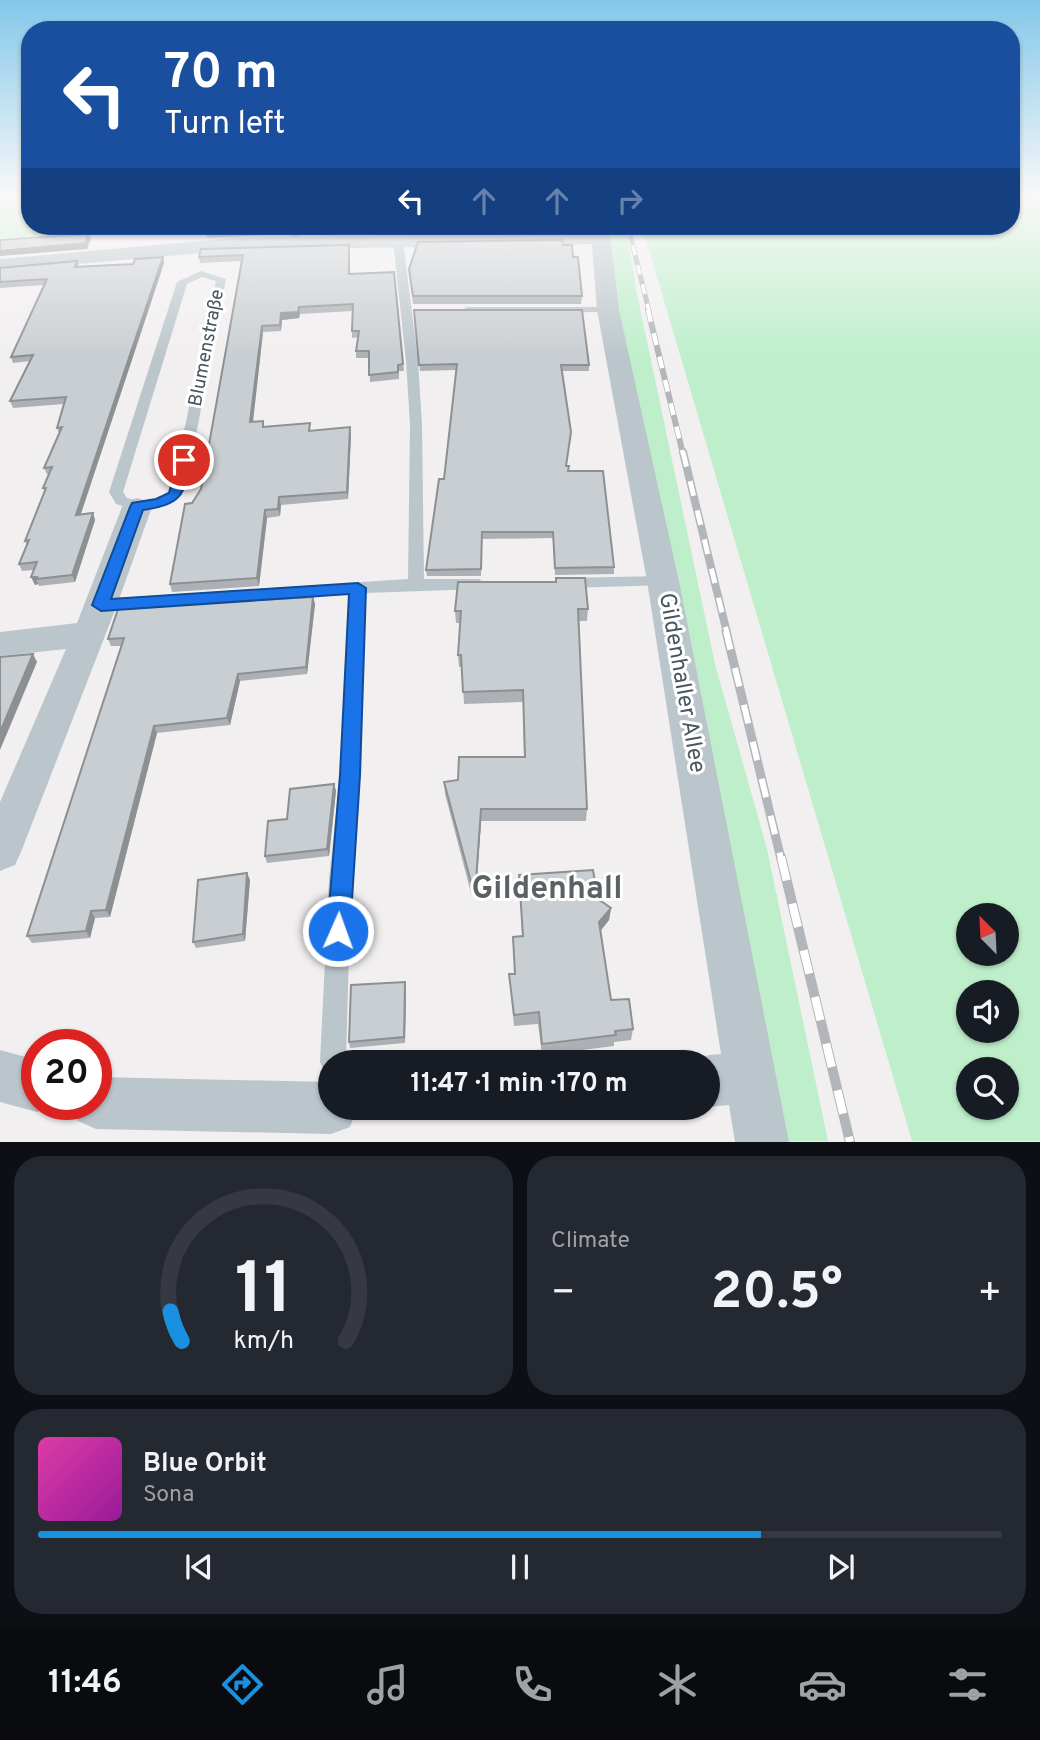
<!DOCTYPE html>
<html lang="en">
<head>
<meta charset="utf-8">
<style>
  :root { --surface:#171b24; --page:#242831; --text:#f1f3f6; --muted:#9ea1a6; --line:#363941; --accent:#1a90e1 }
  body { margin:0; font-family:Overpass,sans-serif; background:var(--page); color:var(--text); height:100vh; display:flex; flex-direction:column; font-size:26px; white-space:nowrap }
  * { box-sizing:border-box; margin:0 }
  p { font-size:23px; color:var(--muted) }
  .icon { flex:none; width:38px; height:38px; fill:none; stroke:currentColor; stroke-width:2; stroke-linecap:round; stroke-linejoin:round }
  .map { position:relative; height:1142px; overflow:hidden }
  .panel { display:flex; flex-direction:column; gap:14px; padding:14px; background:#0d0f14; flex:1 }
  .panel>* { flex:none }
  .guide { position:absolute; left:21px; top:21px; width:999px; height:214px; border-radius:28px; box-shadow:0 2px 5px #0004; background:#1a4fa0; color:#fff; overflow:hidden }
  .needle { width:46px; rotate:336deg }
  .buttons { position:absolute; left:956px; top:903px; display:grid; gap:14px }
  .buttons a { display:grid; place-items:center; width:63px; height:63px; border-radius:50%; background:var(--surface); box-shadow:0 2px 5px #0004; font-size:35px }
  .speed { position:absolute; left:21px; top:1029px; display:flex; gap:14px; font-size:35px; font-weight:700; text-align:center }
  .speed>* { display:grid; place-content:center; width:91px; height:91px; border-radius:50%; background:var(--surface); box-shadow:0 2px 5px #0004; line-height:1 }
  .speed .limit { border:10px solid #d22; background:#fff; color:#111 }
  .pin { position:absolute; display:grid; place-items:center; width:60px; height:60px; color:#fff; margin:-30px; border:4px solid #fff; border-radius:50%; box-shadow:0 2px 7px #0007 }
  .me { position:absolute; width:77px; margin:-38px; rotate:2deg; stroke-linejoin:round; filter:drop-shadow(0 0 5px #0008) }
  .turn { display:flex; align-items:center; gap:24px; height:147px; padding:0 28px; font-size:32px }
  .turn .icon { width:91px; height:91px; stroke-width:2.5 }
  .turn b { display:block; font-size:49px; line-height:60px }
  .lanes { display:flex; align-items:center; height:66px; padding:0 28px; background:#0003; justify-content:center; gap:35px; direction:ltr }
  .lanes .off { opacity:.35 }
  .big { font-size:52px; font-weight:700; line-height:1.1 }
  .panel .tile { flex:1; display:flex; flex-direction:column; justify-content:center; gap:10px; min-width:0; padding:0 24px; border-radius:28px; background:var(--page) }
  .panel .dial { align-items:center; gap:0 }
  .dial svg { height:182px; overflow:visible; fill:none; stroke:var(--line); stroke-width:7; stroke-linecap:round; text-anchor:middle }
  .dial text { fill:var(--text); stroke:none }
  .song { display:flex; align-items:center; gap:21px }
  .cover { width:84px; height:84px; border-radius:10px; background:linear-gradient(135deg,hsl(320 70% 55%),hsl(300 70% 35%)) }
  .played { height:7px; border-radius:4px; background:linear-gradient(90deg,var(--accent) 75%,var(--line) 75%) }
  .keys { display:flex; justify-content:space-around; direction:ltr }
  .heat { display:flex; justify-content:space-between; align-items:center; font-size:38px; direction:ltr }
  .panel .tiles { flex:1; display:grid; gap:14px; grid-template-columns:1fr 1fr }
  .tile:last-child { grid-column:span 2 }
  .trip { position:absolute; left:318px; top:1050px; width:402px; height:70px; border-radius:35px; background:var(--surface); box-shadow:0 2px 5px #0004; font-weight:700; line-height:70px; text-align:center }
  .tabs { display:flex; height:112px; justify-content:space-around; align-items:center; background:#090b0e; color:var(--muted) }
  .tabs .icon { width:49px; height:49px }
  .tabs .selected { color:var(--accent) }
  .tabs b { font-size:32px; color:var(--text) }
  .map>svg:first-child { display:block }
  .green { fill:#beefca; fill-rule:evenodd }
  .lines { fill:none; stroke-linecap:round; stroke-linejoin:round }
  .service { fill:#bbc6cc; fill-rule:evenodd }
  .minor { fill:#bbc6cc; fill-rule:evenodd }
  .rail-far4-casing { stroke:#b2b6ba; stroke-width:5 }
  .rail-far3-casing { stroke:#b2b6ba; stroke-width:6 }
  .rail-far2-casing { stroke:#b2b6ba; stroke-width:8 }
  .rail-far1-casing { stroke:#b2b6ba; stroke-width:9 }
  .rail-casing { stroke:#b2b6ba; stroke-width:10 }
  .rail-far4 { stroke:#fff; stroke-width:3.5; stroke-dasharray:10; stroke-linecap:butt }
  .rail-far3 { stroke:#fff; stroke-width:4.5; stroke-dasharray:12; stroke-linecap:butt }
  .rail-far2 { stroke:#fff; stroke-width:5; stroke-dasharray:15; stroke-linecap:butt }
  .rail-far1 { stroke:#fff; stroke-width:6; stroke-dasharray:19; stroke-linecap:butt }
  .rail { stroke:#fff; stroke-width:8; stroke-dasharray:24; stroke-linecap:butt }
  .wall { fill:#adb1b5 }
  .shaded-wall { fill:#8d9093 }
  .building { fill:#c9ced2; stroke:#8d9093; stroke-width:2 }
  .route { fill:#1a73e8; stroke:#114b97; stroke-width:2 }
  .labels { text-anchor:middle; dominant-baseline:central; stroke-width:6; stroke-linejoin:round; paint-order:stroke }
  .far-street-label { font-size:19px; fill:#48565d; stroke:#fff }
  .street-label { font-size:23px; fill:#48565d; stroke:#fff }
  .near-quarter-label { font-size:32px; font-weight:bold; fill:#5c6164; stroke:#fff }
</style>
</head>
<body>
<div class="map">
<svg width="1040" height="1142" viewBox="0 0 1040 1142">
  <rect width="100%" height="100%" fill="#f2eff0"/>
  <g class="green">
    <path d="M0 197H30V226H72L55 228 31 238 0 237Z"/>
    <path d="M1012 197H1040V1141H912L642 226H1012ZM968 915H1006V954H968ZM968 992H1006V1031H968ZM968 1069H1006V1108H968Z"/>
    <path d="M606 226H626L636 289 715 664 767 849 828 1141H773L611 279Z"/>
  </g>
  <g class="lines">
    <g class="service">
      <path d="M292 226H301L298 243 293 246 288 243Z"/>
      <path d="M398 237 403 240 418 361 422 424 424 579H479L487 584 479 589 366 593 360 775 351 879 346 1062H331V1074L324 1071 320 1062 329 879 340 775 350 594 101 611 93 605 101 599 408 579 410 424 406 361 393 240Z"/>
      <path d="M201 271 226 279 186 487C169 512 143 512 116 504L109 492 177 282ZM202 277 216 281 172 487C160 502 144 503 127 498L123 492 187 284Z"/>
      <path d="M608 307 613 310 612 312 467 313 462 310 467 307Z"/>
      <path d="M663 576 669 577 671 581 669 585 564 588 556 583 564 578Z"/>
    </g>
    <g class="minor">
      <path d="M591 226H609L619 310 679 581 789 1142H735L729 1105 709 1107V1062H692L709 1055 721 1054 647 581 597 310 592 244 235 250 0 271V259L235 238 591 232Z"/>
      <path d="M137 498 147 501 152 507 117 605 21 852 15 865 0 871V802L66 649 0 656V632L77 623 122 507 127 501Z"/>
      <path d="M0 1050 37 1060V1104H55L37 1112 0 1102Z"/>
      <path d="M96 1077 331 1082V1108H357L350 1127 331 1134 96 1129 78 1121 70 1104H96Z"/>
    </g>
    <g class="rail-far4-casing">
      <path id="rail-far4" d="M628 226 649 311"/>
    </g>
    <g class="rail-far3-casing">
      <path id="rail-far3" d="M648 310 683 454"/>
    </g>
    <g class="rail-far2-casing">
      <path id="rail-far2" d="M683 452 727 633"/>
    </g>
    <g class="rail-far1-casing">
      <path id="rail-far1" d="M726 631 781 859"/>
    </g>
    <g class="rail-casing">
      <path id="rail" d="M781 857 850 1142"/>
    </g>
    <use href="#rail-far4" class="rail-far4"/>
    <use href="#rail-far3" class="rail-far3"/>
    <use href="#rail-far2" class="rail-far2"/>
    <use href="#rail-far1" class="rail-far1"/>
    <use href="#rail" class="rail"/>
  </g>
  <g class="wall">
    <path d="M291 226 287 234 207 238 206 232Z"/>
    <path d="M301 226H349V233L302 234Z"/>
    <path d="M423 226H560V230L423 232Z"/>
    <path d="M349 245 350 274 394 272 404 371H399V379L370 382 369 358H356V351L358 337 352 338V311L300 314 299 318 282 320 281 331 263 332 253 422 264 426 351 435 348 499 281 505 280 516 267 518 259 586 172 592 170 584 192 503 201 489 241 261 200 263 199 257Z"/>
    <path d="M563 245 573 257 582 296 581 304H413L409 269Z"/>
    <path d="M163 257 164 263 81 514 93 513 95 520 75 582 39 586 38 584 35 585 34 570 22 571 19 564 27 546 25 541 45 492 43 488 49 474H47L44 468 59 433 57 428 64 404 13 408 10 401 30 361 13 363 11 357 44 285 0 288V268L77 261 79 266 133 264Z"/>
    <path d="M414 310 589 365V371H562L570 438 566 466 614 567V574L555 575 553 538 482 539 481 576H427L426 570 444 479 456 370 420 371Z"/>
    <path d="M262 597 263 600 313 597 315 604 307 674 240 681 230 725 157 733 110 917 95 918 90 938 32 943 27 936 121 646H111L108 639 255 598Z"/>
    <path d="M588 609 587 621H579L587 809 586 821H481L476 893H471L445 794 444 782 458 780 524 757 523 702 464 704 462 667H459L458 655 460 623H456L455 611Z"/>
    <path d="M334 784 336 791 329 856 267 863 265 856 287 819Z"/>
    <path d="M247 873 250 880 245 941 196 948 193 942Z"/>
    <path d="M519 875 598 899 611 908 609 920 601 930 611 1000 633 1029 631 1040 614 1042V1046L542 1055 538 1024 514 1026 509 974H514L522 936Z"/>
    <path d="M406 988 405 1043 350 1048 349 1042Z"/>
  </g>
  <g class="shaded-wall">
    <path d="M287 226H291L287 234 286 228Z"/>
    <path d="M89 234 91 239 87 249 0 256V251Z"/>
    <path d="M163 257 164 263 78 522 76 515Z"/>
    <path d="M299 307 300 314 299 318 282 320 281 331 280 325 281 313Z"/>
    <path d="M262 326 263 332 252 429 250 422Z"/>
    <path d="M350 427 351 435 348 499 347 492Z"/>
    <path d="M279 497 281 505 280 516 278 509Z"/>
    <path d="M265 510 267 518 259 586 257 578Z"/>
    <path d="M93 513 95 520 75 582 72 575Z"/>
    <path d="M31 577H37L36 579 38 584 35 585Z"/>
    <path d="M313 597 315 604 307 674 306 667Z"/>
    <path d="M33 654 37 662 0 750V732Z"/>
    <path d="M238 674 240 681 230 725 227 718Z"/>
    <path d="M154 726 157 733 110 917 106 910Z"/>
    <path d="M334 784 336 791 329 856 327 849Z"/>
    <path d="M481 809V821L476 893V881Z"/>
    <path d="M247 873 250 880 245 941 243 934Z"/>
    <path d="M611 908 609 920 598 934 599 922Z"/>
    <path d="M91 911 95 918 90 938 86 931Z"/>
    <path d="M405 982 406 988 405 1043 404 1037Z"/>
  </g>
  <g class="building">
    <path d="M207 226H287L286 228 206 232Z"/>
    <path d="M301 226H348V227L301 228Z"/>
    <path d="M89 234 85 243 0 251V240Z"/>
    <path d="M562 240 563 245H572L573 257H578L582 296H413L409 269 418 242Z"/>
    <path d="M349 245V274L394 272 403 364 398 365V372L369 375V351H356L359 331H352L353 304 299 307 298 312 281 313 280 325 262 326 250 422 263 421V427L310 423 309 431 350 427 347 492 279 497 278 509 265 510 257 578 170 584 185 504 192 503 201 489 243 255 199 257 201 249Z"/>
    <path d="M163 257 76 515 93 513 72 575 36 579 37 577H31L37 562 19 564 29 540 25 541 46 488H43L52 467 44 468 62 427 57 428 66 397 10 401 33 355 11 357 47 279 0 282V268L77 261 75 267 133 264 135 259Z"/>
    <path d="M414 310H582L589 365H561L571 432 566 466H569L568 471H603L614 567 555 568 553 532H482L481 569 426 570 439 479H444L457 364 419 365Z"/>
    <path d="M556 578H585L588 609H578L587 809H481L476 881 471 882 444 782 458 780 459 757H525L523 690 463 692 461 655H458L461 611H455L458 582H556Z"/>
    <path d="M255 596 254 598 262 597V600L313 597 306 667 238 674 227 718 154 726 106 910 91 911 86 931 27 936 124 638 108 639 119 606Z"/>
    <path d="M33 654 0 732V657Z"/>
    <path d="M334 784 327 849 265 856 268 821 287 819 290 789Z"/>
    <path d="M593 870 598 899 611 908 599 922 611 1000 629 999 633 1029 615 1031 616 1035 542 1044 539 1012 514 1015 509 974H515L513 937 523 936 519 875Z"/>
    <path d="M247 873 243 934 193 942 198 880Z"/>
    <path d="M405 982 404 1037 349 1042 351 985Z"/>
  </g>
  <linearGradient id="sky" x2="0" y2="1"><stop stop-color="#83c8ea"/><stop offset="0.55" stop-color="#f9f8f8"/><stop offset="1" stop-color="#f9f8f8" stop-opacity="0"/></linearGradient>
  <rect width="1040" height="357" fill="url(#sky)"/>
  <path class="route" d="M184 456 191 460C184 497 181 504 143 510L111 599 358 583 366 588 360 775 350 931 346 939 338 942 330 939 327 931 340 775 349 594 101 611 92 605 130 507 132 503 156 499 169 493 178 460Z"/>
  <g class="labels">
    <g class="far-street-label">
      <text transform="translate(207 348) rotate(-79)">Blumenstraße</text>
    </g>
    <g class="street-label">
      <text transform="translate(681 683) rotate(80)">Gildenhaller Allee</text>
    </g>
    <g class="near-quarter-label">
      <text x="547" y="890">Gildenhall</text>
    </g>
  </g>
</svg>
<div class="buttons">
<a><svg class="needle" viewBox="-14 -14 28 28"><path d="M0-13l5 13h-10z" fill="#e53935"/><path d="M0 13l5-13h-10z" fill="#9ea1a6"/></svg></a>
<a><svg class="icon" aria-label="sound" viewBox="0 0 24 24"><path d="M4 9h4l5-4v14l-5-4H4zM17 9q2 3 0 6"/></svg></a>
<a><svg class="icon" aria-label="search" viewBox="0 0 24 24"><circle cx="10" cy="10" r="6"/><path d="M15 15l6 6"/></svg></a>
</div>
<div class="speed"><div class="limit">20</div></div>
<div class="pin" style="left:184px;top:460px;background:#d93025"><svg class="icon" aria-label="arrive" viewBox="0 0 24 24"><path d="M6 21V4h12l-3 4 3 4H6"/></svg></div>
<svg class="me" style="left:338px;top:931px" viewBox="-20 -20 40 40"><circle r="17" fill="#1a73e8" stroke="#fff" stroke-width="3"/><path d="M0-11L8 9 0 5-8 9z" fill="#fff"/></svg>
<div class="trip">11:47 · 1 min · 170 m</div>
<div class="guide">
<div class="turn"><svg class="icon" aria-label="left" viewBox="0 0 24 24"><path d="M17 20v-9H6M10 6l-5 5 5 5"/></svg><div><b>70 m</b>Turn left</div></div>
<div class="lanes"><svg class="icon" aria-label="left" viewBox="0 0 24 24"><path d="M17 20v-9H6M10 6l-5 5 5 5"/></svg><svg class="icon off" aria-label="ahead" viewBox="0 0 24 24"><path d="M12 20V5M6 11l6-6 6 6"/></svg><svg class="icon off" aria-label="ahead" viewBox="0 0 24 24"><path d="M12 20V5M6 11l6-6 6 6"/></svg><svg class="icon off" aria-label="right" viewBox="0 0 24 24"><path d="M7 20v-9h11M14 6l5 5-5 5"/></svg></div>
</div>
</div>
<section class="panel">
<div class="tiles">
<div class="tile dial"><svg viewBox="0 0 100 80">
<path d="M14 69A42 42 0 1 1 86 69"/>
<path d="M14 69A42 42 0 0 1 9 56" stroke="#1a90e1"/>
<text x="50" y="56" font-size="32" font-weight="700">11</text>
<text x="50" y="72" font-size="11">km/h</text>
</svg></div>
<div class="tile"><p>Climate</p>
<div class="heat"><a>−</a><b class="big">20.5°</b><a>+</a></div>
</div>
<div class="tile">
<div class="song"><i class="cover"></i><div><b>Blue Orbit</b><p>Sona</p></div></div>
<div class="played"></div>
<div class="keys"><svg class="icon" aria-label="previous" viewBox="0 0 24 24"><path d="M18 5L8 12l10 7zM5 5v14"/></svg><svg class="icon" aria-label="pause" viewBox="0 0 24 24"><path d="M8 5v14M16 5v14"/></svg><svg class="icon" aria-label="next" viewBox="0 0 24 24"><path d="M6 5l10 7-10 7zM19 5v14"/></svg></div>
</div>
</div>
</section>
<nav class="tabs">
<b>11:46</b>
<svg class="icon selected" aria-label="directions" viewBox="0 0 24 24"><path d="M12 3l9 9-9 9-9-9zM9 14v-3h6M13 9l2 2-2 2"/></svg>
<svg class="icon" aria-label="music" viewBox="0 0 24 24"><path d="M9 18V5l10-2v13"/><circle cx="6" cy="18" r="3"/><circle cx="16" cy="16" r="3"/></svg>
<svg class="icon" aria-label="phone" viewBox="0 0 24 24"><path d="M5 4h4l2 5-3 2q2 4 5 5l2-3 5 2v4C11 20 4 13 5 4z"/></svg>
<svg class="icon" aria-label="climate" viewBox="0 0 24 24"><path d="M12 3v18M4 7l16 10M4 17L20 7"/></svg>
<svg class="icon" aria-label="car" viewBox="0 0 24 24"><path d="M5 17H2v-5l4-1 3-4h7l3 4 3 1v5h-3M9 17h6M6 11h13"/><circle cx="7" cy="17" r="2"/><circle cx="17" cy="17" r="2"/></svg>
<svg class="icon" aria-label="filters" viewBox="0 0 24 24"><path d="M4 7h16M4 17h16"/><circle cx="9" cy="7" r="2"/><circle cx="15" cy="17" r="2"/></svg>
</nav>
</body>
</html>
